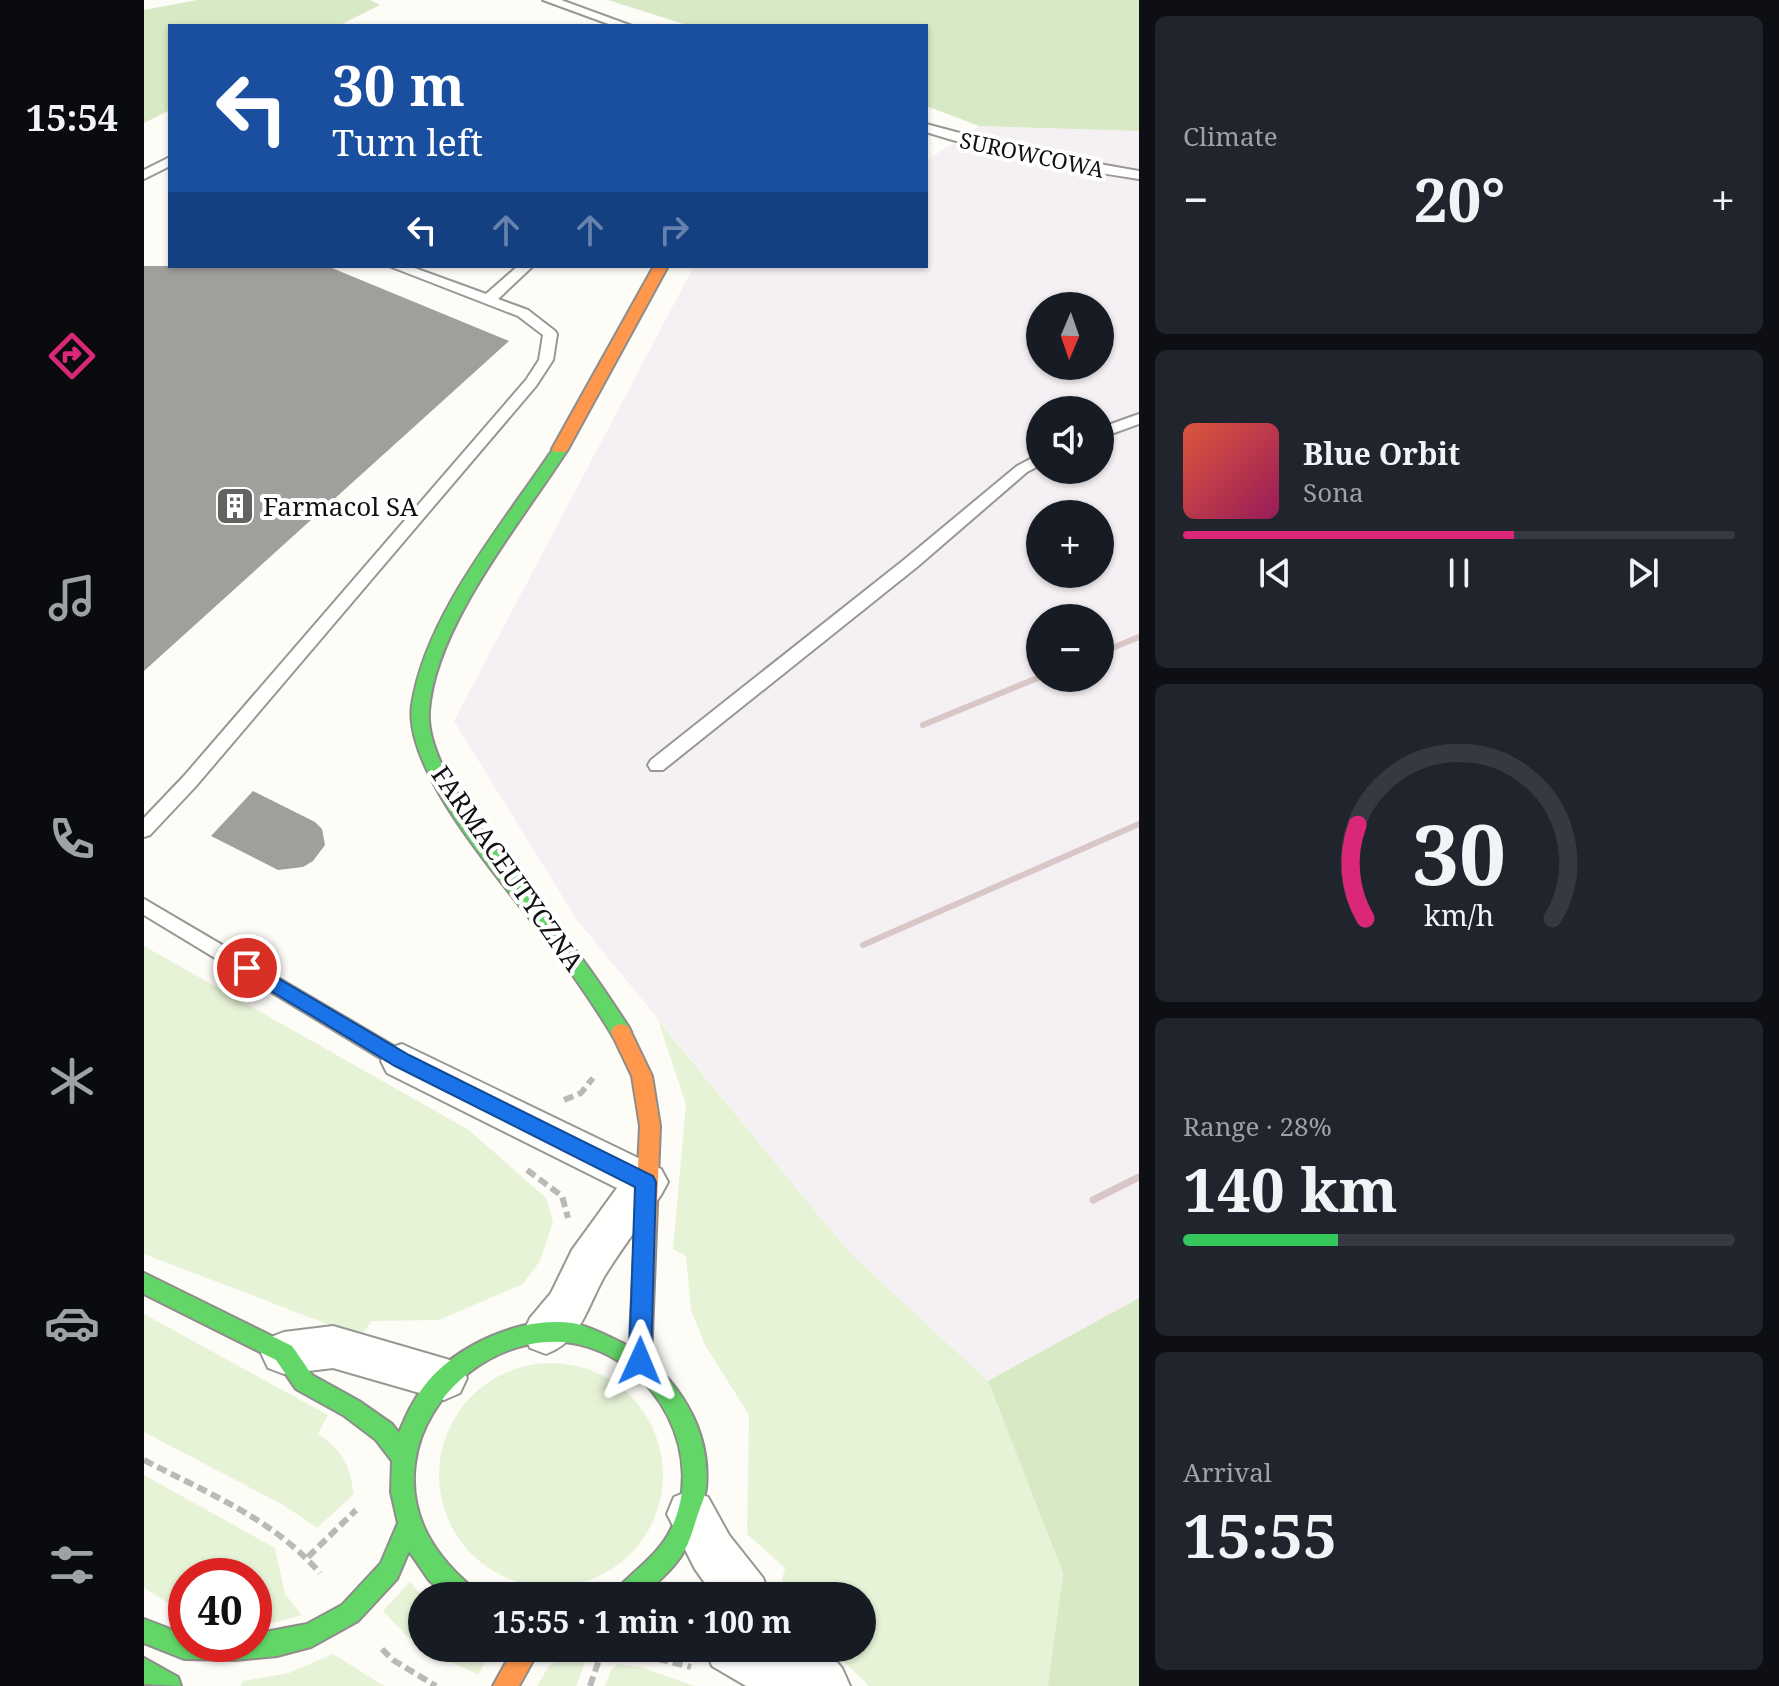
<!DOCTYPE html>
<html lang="en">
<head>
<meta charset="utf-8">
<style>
  :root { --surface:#171b24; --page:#20242c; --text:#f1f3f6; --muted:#9ea1a6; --line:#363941; --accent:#db2777 }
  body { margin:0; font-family:"Noto Serif",serif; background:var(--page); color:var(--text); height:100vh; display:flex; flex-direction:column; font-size:30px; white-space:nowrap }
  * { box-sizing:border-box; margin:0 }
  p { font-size:26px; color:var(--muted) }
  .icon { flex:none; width:44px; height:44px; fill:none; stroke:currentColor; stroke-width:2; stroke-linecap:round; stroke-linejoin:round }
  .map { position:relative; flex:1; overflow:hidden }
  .drawer { display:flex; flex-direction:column; gap:16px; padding:16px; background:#0d0f14; width:640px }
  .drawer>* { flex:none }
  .guide { position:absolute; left:24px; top:24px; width:760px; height:244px; border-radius:0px; box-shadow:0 2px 6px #0004; background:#1a4fa0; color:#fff; overflow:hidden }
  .needle { width:52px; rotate:182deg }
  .tools { position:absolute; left:882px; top:292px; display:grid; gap:16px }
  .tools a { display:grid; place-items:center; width:88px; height:88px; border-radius:50%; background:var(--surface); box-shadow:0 2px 6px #0004; font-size:40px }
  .speed { position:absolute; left:24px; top:1558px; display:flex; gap:16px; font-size:40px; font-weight:700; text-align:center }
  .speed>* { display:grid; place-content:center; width:104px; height:104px; border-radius:50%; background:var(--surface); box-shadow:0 2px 6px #0004; line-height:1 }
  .speed .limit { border:12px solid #d22; background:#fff; color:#111 }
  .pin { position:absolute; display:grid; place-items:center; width:68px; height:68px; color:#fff; margin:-34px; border:4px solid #fff; border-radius:50%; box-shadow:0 2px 8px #0007 }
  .me { position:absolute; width:88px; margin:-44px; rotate:1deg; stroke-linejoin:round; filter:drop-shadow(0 0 6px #0008) }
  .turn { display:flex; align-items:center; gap:28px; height:168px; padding:0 32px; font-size:36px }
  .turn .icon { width:104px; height:104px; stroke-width:2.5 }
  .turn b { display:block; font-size:56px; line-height:68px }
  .lanes { display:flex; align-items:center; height:76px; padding:0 32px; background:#0003; justify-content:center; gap:40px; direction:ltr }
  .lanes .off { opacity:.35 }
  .big { font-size:60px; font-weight:700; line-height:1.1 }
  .drawer .card { flex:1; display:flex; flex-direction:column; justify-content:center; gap:12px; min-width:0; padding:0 28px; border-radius:12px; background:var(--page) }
  .drawer .dial { align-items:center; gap:0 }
  .dial svg { height:208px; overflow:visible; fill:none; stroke:var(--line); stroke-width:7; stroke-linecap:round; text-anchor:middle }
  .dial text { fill:var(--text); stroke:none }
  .song { display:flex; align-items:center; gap:24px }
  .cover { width:96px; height:96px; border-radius:12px; background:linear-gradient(135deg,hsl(10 70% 55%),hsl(330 70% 35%)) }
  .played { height:8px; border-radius:4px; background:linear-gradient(90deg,var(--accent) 60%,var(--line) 60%) }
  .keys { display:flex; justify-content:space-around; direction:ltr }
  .heat { display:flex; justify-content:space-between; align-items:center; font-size:44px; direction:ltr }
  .charge { height:12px; border-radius:6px; background:linear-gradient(90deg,#34c759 28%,var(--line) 0) }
  .trip { position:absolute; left:264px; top:1582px; width:468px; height:80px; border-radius:40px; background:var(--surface); box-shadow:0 2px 6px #0004; font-weight:700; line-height:80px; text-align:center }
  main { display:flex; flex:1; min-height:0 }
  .tabs { display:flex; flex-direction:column; width:144px; justify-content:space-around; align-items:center; background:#090b0e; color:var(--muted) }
  .tabs .icon { width:56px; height:56px }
  .tabs .selected { color:var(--accent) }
  .tabs b { font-size:36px; color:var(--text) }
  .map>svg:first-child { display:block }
  .industrial { fill:#f5f0f3; fill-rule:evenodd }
  .green { fill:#e7f3d7 }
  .forest { fill:#d8eac5 }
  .building { fill:#a19f9c }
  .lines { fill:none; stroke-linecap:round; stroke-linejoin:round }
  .lane-casing { stroke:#979795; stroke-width:4 }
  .street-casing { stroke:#979795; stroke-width:4 }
  .fast-casing { stroke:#8e8d8b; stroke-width:4 }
  .slow-casing { stroke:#8e8d8b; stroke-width:4 }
  .path { stroke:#b9b9b8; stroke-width:6; stroke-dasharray:10 5; stroke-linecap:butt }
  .lane { fill:#fffffe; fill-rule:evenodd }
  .street { fill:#fffffe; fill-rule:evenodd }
  .fast { fill:#63d668; fill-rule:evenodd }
  .slow { fill:#ff974d; fill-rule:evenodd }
  .rail-far1 { stroke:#d9c6c7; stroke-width:6 }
  .rail { stroke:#d9c6c7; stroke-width:7 }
  .route { fill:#1a73e8; stroke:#114b97; stroke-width:2 }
  .labels { text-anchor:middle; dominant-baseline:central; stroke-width:8; stroke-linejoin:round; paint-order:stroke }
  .far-street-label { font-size:22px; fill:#111; stroke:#fff }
  .poi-label { font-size:26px; fill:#111; stroke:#fff; text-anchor:start }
  .street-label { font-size:26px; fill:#111; stroke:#fff }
</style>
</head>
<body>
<main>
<nav class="tabs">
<b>15:54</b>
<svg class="icon selected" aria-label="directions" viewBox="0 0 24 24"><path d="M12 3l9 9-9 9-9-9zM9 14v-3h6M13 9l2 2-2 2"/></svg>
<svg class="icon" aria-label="music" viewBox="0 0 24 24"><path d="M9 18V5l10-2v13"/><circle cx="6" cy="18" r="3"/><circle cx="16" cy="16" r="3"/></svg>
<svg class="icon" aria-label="phone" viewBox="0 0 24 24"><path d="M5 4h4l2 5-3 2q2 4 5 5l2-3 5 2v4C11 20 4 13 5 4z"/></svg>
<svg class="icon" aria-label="climate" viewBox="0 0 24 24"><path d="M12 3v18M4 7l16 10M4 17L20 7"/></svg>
<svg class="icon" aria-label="car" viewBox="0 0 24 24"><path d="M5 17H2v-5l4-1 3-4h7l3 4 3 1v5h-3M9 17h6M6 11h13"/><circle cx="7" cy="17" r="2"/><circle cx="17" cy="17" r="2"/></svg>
<svg class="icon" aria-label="filters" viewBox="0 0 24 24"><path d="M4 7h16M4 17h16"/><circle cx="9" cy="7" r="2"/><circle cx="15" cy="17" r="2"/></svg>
</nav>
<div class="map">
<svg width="995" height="1686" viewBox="0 0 995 1686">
  <rect width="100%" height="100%" fill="#fdfcf7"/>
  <path class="industrial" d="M835 126 995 131V1298L844 1381 705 1252 433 920 310 721 550 266H782V161ZM896 306H956V366H896ZM896 410H956V470H896ZM896 514H956V574H896ZM896 618H956V678H896Z"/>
  <g class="green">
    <path d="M0 946 325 1130 402 1198 409 1222 396 1261 379 1284 295 1320 227 1321 217 1337 0 1254Z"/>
    <path d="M514 1020 705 1252 844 1381 919 1573 904 1686H725L686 1648H718V1596H638L635 1592 641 1568 603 1534 605 1415 561 1345 547 1310 542 1256 529 1249 542 1104Z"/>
    <path d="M0 1314 184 1415 174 1434C199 1451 205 1464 210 1494L173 1528 141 1506 0 1432Z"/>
    <circle cx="407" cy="1475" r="112"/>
    <path d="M0 1475 131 1548 141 1594 158 1615 110 1628V1576H42V1614L0 1588Z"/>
    <path d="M266 1582 278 1596V1647L263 1636 239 1611Z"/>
    <path d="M280 1648H349L334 1675Z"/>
    <path d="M430 1648H446L432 1686H393L405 1666Z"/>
    <path d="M189 1654 240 1686H97L99 1681 145 1673Z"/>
    <path d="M473 1664 497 1667 550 1686H461L468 1669Z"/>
  </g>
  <g class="forest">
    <path d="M53 0H226L236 5 194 26H26V110L0 123V10Z"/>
    <path d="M464 0H995V131L835 126 782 106V26H546Z"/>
    <path d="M995 1298V1686H904L919 1573 844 1381Z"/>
  </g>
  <g class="building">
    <path d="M0 266H183L365 341 0 671Z"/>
    <path d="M109 791 171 822 178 829 181 845 169 861 159 867 134 870 67 836Z"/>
  </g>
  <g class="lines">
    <g class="lane-casing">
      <g id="lane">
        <path d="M399 0H417L488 26H470Z"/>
        <path d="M782 124 887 152 995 171V179C923 168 852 154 782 132Z"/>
        <path d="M26 157V166L0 179V170Z"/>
        <path d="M245 266H265L342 294 374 266H389L354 299 384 310 411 331 413 334 409 360 392 386 52 786 6 835 0 837V818L40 776 382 380 395 360 399 335 374 316Z"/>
        <path d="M995 414V424L956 438V428Z"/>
        <path d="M896 454V465L883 472 773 567 519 770H507L504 765 507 760 761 559 873 466Z"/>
        <path d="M0 899 265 1055 268 1061 265 1067 258 1069 251 1067 0 915Z"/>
      </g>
    </g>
    <g class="street-casing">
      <g id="street">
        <path d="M258 1044 517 1169 524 1182 517 1195C498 1222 477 1249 460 1277 443 1307 437 1341 402 1354L386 1348 379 1333 386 1318 407 1293 428 1250 473 1188 243 1073 237 1061 243 1049Z"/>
        <path d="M189 1326 316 1363 323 1378 316 1393 300 1400 189 1368 140 1374 124 1368 117 1353 124 1338 140 1332Z"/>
        <path d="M547 1490 564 1497 585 1535 619 1578 626 1596H570L551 1569 523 1514 530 1497Z"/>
        <path d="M561 1648H681L698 1668 706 1686H602L568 1666Z"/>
      </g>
    </g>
    <g class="fast-casing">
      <g id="fast">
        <path d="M416 444 424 449C378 521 291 625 285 711 280 774 375 877 414 927 439 959 462 992 484 1026L487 1032 484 1038 477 1040 470 1038C449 1003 426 970 401 938 361 885 259 772 268 705 282 613 361 522 411 446Z"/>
        <path d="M0 1273 148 1346 168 1375 215 1401 248 1424 255 1433C262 1416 269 1400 281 1385 312 1345 377 1316 428 1323 441 1325 455 1332 468 1338 525 1363 568 1423 562 1488 561 1498 556 1507 553 1517 549 1529 546 1541 540 1551 530 1569 513 1582 499 1596H470L474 1588C490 1571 512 1556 524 1535 566 1459 514 1358 428 1343 355 1332 280 1392 271 1463 264 1515 290 1556 329 1588L333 1596H302L285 1580 265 1551 253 1579 214 1621 167 1647 133 1656 91 1660 40 1659 0 1643V1619L42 1635V1644H110V1634L163 1624 198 1605 237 1563 254 1523 247 1492 248 1461 232 1440 199 1415 152 1389 132 1360 0 1294Z"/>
        <path d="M0 1658 34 1677 37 1686 0 1684Z"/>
      </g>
    </g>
    <g class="slow-casing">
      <g id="slow">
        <path d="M510 266H524L424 449 421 452H411L408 449Z"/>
        <path d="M477 1024 484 1026 508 1076 516 1126 507 1361 504 1368 496 1371 488 1368 485 1361 496 1126 488 1076 467 1032 470 1026Z"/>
        <path d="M370 1648H396L375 1686H349Z"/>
      </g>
    </g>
    <g class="path">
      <path d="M420 1100 437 1093 449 1078"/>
      <path d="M383 1170 418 1196 424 1218"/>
      <path d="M0 1460C63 1493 128 1518 176 1573"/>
      <path d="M164 1557 212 1510"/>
      <path d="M238 1649 249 1660 292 1686"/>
      <path d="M446 1686 455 1660 477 1650 547 1667"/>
    </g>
    <use href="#lane" class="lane"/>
    <use href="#street" class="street"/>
    <use href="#fast" class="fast"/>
    <use href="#slow" class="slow"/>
    <g class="rail-far1">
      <path d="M956 653 995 637"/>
      <path d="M779 725 896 677"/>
      <path d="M719 945 995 824"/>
    </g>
    <path class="rail" d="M949 1200 995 1177"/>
  </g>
  <path class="route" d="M103 960 265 1055 509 1176 512 1182 507 1361 503 1368 496 1371 488 1368 485 1361 491 1187 251 1066 97 973 94 968 97 962Z"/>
  <defs>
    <g id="building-square" transform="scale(2)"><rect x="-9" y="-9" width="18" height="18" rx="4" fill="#646362" stroke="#fff"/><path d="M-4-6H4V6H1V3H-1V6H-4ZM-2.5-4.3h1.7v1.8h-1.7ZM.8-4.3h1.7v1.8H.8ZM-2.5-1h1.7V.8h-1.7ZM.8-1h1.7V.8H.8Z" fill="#fff"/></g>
  </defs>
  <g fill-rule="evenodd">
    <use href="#building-square" x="91" y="506"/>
  </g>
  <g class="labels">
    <g class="far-street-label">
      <text transform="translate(888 154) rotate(12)">SUROWCOWA</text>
    </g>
    <g class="poi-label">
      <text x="119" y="506">Farmacol SA</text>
    </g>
    <g class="street-label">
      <text transform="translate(364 868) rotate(55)">FARMACEUTYCZNA</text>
    </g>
  </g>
</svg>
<div class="tools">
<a><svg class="needle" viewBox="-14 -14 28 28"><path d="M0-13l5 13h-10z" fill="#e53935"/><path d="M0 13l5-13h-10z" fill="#9ea1a6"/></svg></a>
<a><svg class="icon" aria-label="sound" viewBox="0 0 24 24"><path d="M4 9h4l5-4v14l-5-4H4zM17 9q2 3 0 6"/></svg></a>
<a>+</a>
<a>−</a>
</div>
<div class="speed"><div class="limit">40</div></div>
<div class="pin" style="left:103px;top:968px;background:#d93025"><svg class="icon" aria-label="arrive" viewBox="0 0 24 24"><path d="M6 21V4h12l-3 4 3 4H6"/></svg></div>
<svg class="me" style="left:496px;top:1361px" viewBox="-20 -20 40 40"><path d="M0-17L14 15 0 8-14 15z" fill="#1a73e8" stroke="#fff" stroke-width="4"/></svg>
<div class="trip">15:55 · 1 min · 100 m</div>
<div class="guide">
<div class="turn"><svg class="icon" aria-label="left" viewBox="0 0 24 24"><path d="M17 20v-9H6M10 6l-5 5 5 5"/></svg><div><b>30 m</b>Turn left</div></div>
<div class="lanes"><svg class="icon" aria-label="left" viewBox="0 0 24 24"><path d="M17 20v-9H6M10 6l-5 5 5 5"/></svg><svg class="icon off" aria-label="ahead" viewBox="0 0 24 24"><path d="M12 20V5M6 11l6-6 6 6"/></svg><svg class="icon off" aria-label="ahead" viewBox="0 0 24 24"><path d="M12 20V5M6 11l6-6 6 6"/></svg><svg class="icon off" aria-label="right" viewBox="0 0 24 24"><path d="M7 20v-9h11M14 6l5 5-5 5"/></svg></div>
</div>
</div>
<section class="drawer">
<div class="card"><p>Climate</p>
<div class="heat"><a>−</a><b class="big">20°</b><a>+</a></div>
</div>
<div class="card">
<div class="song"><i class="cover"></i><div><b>Blue Orbit</b><p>Sona</p></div></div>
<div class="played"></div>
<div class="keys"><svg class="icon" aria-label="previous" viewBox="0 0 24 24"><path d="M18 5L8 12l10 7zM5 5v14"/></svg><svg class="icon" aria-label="pause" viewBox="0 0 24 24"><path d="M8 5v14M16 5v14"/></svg><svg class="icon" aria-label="next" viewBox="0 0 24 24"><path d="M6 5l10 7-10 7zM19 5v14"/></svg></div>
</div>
<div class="card dial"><svg viewBox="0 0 100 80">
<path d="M14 69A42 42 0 1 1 86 69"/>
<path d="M14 69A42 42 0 0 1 11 33" stroke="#db2777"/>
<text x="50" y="56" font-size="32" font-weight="700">30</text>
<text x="50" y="72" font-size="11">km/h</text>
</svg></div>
<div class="card"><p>Range · 28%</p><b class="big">140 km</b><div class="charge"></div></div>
<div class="card"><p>Arrival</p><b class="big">15:55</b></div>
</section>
</main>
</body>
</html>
